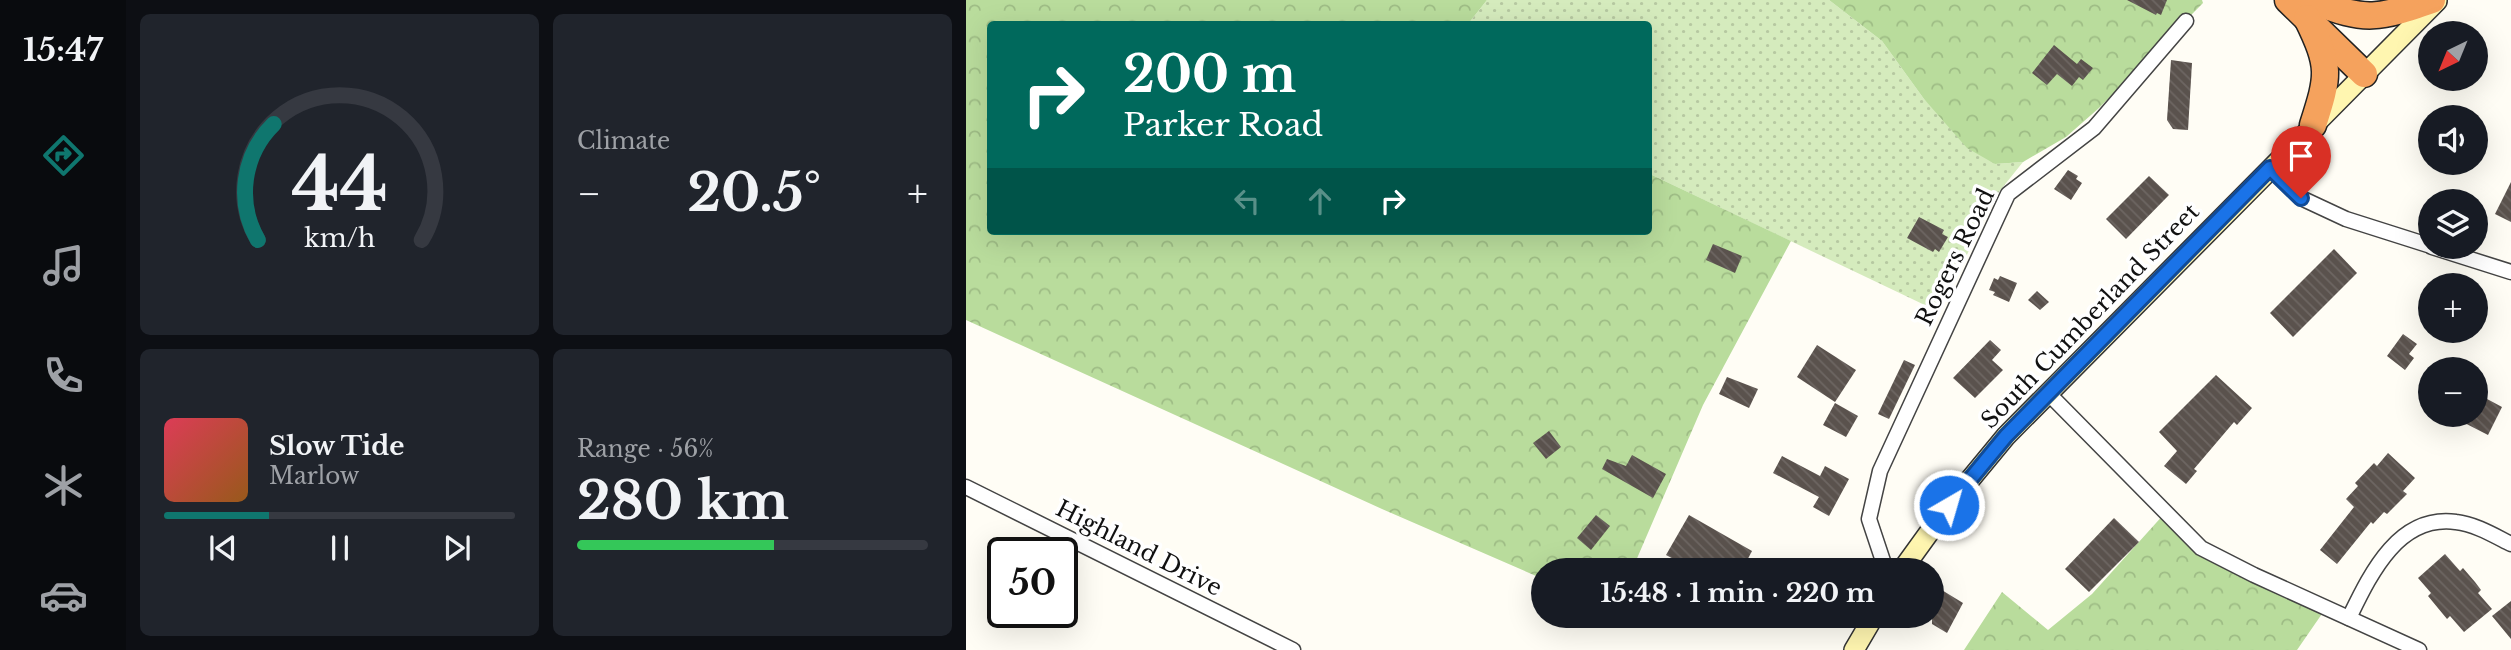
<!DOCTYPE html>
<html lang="en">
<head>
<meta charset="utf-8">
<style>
  :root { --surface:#171b24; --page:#20242c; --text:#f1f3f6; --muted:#9ea1a6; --line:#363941; --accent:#0f766e }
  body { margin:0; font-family:"Libre Baskerville",serif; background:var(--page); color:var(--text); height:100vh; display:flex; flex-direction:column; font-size:26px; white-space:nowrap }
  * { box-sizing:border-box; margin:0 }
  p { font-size:23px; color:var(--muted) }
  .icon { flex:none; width:38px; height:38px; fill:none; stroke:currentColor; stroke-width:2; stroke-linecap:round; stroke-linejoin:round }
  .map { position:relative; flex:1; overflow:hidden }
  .drawer { display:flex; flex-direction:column; gap:14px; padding:14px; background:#0d0f14; width:840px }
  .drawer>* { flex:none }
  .hud { position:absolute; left:21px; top:21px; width:665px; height:214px; border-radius:7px; box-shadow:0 7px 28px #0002; background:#00695c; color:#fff; overflow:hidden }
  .needle { width:46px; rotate:223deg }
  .tools { position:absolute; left:1452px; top:21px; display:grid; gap:14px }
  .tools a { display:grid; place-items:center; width:70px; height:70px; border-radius:50%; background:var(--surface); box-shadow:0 7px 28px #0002; font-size:35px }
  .speed { position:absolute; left:21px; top:537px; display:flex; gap:14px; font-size:35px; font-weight:700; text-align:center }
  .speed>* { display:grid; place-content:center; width:91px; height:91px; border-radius:50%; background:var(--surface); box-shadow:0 7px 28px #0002; line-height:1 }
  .speed .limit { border:4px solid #111; border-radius:10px; background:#fff; color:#111 }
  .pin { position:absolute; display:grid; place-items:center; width:60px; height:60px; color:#fff; margin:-72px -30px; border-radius:50% 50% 50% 0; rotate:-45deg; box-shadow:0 0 7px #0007 }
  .pin .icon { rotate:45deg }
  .me { position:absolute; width:77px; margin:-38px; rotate:38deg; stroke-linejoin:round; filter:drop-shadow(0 0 5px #0008) }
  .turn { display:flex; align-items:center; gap:24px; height:147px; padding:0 21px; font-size:32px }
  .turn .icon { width:91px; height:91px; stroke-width:2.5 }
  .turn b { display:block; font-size:49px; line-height:60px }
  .lanes { display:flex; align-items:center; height:66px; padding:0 21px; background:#0003; justify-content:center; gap:35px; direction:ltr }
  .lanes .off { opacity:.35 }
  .big { font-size:52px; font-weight:700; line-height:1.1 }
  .drawer .tile { flex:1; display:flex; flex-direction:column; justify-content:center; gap:10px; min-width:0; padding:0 24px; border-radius:10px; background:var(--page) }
  .drawer .dial { align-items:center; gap:0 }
  .dial svg { height:182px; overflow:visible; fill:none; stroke:var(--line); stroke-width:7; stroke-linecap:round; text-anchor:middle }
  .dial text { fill:var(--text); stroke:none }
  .song { display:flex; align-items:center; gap:21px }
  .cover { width:84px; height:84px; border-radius:10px; background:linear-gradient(135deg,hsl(350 70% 55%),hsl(30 70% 35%)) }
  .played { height:7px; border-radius:4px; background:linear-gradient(90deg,var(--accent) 30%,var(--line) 30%) }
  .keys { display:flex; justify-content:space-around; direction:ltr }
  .heat { display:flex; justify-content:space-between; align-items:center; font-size:38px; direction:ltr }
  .charge { height:10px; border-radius:5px; background:linear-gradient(90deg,#34c759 56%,var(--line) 0) }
  .drawer .tiles { flex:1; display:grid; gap:14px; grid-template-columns:repeat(2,1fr) }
  .trip { position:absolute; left:565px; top:558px; width:413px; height:70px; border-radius:35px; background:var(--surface); box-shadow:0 7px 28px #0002; font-weight:700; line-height:70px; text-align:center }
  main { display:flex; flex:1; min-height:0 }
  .tab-bar { display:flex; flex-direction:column; width:126px; justify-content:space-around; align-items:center; background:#090b0e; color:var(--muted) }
  .tab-bar .icon { width:49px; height:49px }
  .tab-bar .on { color:var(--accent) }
  .tab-bar b { font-size:32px; color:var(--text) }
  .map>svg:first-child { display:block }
  .grass { fill:url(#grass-dots) }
  .forest { fill:url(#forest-crowns) }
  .building { fill:url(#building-back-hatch) }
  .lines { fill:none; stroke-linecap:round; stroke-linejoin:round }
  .street-casing { stroke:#444; stroke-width:17 }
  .secondary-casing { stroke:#333; stroke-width:22 }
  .highway-casing { stroke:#222; stroke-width:29 }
  .street { stroke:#fff; stroke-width:14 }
  .secondary { stroke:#fff6b0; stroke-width:19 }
  .highway { stroke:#f5a25d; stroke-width:26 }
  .route-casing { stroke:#114b97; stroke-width:18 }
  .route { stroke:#1a73e8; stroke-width:12 }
  .labels { text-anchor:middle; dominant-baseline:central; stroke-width:7; stroke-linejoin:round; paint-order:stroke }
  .street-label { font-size:23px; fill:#111; stroke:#fff }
</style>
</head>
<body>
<main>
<nav class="tab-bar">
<b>15:47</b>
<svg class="icon on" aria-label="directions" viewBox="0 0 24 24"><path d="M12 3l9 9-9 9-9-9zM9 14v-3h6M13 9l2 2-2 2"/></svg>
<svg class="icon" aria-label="music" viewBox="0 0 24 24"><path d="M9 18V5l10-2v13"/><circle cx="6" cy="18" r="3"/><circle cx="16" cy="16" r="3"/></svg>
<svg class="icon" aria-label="phone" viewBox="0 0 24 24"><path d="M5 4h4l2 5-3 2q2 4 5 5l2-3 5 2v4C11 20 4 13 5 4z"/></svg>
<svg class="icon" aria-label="climate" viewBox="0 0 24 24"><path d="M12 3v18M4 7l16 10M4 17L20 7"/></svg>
<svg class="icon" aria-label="car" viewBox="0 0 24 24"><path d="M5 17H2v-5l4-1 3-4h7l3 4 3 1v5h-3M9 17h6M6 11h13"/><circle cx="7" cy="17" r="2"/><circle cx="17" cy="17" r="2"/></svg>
</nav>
<section class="drawer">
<div class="tiles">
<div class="tile dial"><svg viewBox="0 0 100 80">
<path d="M14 69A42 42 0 1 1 86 69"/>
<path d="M14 69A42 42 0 0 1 21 18" stroke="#0f766e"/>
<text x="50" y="56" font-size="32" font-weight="700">44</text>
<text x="50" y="72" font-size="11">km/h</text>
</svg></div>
<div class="tile"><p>Climate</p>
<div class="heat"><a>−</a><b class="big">20.5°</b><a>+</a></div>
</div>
<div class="tile">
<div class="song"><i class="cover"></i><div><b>Slow Tide</b><p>Marlow</p></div></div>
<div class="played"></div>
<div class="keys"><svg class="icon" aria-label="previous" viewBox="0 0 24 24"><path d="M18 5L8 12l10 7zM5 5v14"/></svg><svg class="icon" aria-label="pause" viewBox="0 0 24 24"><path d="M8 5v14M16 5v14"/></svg><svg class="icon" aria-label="next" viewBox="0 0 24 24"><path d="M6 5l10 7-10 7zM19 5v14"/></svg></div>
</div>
<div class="tile"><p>Range · 56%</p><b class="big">280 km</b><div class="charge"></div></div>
</div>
</section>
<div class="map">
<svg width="1545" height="650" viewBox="0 0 1545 650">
  <defs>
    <pattern id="grass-dots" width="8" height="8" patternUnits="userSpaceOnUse" patternTransform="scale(1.75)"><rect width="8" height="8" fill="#d5ebbd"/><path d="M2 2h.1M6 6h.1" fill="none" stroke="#b6c8a1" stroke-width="1.8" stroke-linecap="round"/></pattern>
    <pattern id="forest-crowns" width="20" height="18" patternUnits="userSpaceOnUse" patternTransform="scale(1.75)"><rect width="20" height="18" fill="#b9dc9c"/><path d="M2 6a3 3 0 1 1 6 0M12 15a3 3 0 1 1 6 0" fill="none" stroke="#9ebc85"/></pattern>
    <pattern id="building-back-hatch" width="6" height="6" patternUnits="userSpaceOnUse" patternTransform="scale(1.75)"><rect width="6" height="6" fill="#5a524d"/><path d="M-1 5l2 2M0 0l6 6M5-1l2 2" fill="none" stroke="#6d6662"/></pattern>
  </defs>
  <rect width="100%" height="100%" fill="#fffdf5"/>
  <path class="grass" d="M521 0H863L916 41 958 99 1029 164 1057 162 1028 198 979 301 965 308 686 175 683 176 682 24H502Z"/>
  <g class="forest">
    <path d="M0 0H521L502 24H24V231H682L683 176 686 175 825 241 737 405 666 570H578L577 579 416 509 0 320Z"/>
    <path d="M863 0H1236L1237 3 1133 108 1100 137 1057 162 1029 164 1001 148 958 99 916 41Z"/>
    <path d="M1199 513 1235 548 1360 608 1331 650H998L1036 592 1082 630 1126 594Z"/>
  </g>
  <g class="building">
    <path d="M1161 0H1201L1195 15 1191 13 1190 15Z"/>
    <path d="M1088 45 1111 64 1115 59 1127 68 1117 80 1113 77 1106 86 1091 74 1081 85 1066 73Z"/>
    <path d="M1205 60 1226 63 1222 130 1207 129 1201 120Z"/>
    <path d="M1102 170 1112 176 1110 179 1116 183 1105 200 1088 189Z"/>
    <path d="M1183 176 1203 195 1160 239 1140 219Z"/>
    <path d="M1545 182V222L1529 214Z"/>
    <path d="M953 217 978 230 976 234 982 237 973 252 969 249 967 252 941 238Z"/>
    <path d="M747 244 776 256 769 273 740 260Z"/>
    <path d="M1368 249 1391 273 1327 337 1304 313Z"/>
    <path d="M1034 276 1051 283 1043 302 1027 295 1029 292 1023 290 1028 278 1032 280Z"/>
    <path d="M1071 291 1083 302 1074 310 1062 300Z"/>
    <path d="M1437 334 1451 344 1443 354 1448 358 1439 370 1421 356Z"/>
    <path d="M1024 340 1035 350 1026 360 1037 370 1009 398 987 378Z"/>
    <path d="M851 345 890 370 869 402 831 377Z"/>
    <path d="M938 360 949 365 923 419 912 414Z"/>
    <path d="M1250 375 1286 408 1271 425 1268 422 1228 469 1231 471 1220 484 1198 466 1211 451 1193 432Z"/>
    <path d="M761 377 792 389 783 408 753 394Z"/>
    <path d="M1510 393 1536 407 1522 435 1483 415H1510Z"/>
    <path d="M869 403 892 416 880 437 857 425Z"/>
    <path d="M583 431 595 447 580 459 567 443Z"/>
    <path d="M1422 453 1449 478 1437 491 1441 494 1421 514 1418 512 1407 524 1405 522 1371 564 1354 550 1388 507 1380 499 1392 486 1389 483 1408 463 1411 466Z"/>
    <path d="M666 455 700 474 687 498 636 469 641 459 660 466Z"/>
    <path d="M816 456 854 476 859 466 883 479 863 516 847 507 853 497 807 473Z"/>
    <path d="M630 515 644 526 625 550 611 538Z"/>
    <path d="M723 515 786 551 776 570H728L700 555Z"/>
    <path d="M1148 518 1173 542 1123 592 1099 569Z"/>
    <path d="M1479 554 1494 571 1497 568 1509 582 1515 590 1512 593 1526 609 1498 632 1484 616 1481 619 1462 596 1465 593 1452 578Z"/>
    <path d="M966 584 997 603 981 633 966 624Z"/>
    <path d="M1545 601V639L1526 616Z"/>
  </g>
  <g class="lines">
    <g class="street-casing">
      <g id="street">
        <path d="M1304 168 1335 198 1380 219 1465 246"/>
        <path d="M1466 247 1545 272"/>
        <path d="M1082 393 1235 548 1288 575 1453 650"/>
        <path d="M0 487 327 650"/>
        <path d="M920 570 903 519 914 471 1042 194 1128 128 1220 21"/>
        <path d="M1383 618C1404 575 1432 514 1490 522 1509 524 1529 536 1545 544"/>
      </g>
    </g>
    <g class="secondary-casing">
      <g id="secondary">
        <path d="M936 570 983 505 1040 436 1471 1"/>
        <path d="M888 650 908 616"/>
      </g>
    </g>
    <g class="highway-casing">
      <g id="highway">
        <path d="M1322 0 1398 74"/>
        <path d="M1347 0C1399 23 1414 18 1466 0"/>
        <path d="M1341 18C1365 67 1363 75 1347 125"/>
      </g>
    </g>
    <use href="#street" class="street"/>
    <use href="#secondary" class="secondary"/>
    <use href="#highway" class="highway"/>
  </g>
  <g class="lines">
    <g class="route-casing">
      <path id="route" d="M983 505 1040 436 1304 168 1335 198"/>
    </g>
    <use href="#route" class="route"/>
  </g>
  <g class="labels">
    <g class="street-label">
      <text transform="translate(989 257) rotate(-64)">Rogers Road</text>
      <text transform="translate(1124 316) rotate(-46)">South Cumberland Street</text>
      <text transform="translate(173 548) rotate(27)">Highland Drive</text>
    </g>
  </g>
</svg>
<div class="tools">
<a><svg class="needle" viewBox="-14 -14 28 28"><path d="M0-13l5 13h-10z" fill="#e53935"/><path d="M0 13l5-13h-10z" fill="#9ea1a6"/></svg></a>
<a><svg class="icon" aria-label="sound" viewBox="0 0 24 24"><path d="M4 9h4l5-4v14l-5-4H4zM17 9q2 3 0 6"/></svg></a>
<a><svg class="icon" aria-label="layers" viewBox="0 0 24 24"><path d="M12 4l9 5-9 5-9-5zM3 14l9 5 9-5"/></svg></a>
<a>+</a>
<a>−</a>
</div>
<div class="speed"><div class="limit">50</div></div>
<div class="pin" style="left:1335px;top:198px;background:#d93025"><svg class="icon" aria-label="arrive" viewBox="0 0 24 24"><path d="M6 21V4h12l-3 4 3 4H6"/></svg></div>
<svg class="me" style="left:983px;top:505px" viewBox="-20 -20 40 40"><circle r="17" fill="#1a73e8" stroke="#fff" stroke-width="3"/><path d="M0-11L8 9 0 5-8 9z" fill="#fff"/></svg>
<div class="trip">15:48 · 1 min · 220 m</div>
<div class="hud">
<div class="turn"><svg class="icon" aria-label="right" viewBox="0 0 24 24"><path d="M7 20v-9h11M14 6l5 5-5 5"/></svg><div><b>200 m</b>Parker Road</div></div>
<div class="lanes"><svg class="icon off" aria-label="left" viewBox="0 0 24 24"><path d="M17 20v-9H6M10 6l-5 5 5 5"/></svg><svg class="icon off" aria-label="ahead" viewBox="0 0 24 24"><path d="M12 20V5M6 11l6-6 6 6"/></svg><svg class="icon" aria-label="right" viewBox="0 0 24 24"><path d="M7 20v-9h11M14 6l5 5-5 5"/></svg></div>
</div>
</div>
</main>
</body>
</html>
